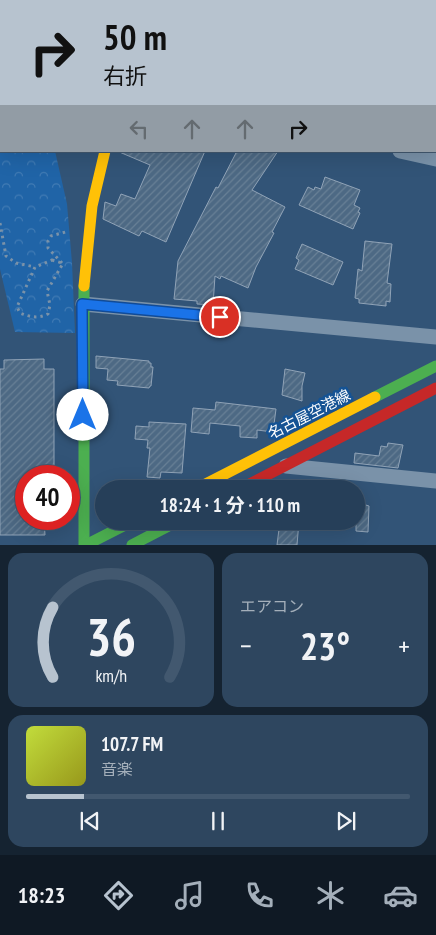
<!DOCTYPE html>
<html lang="ja">
<head>
<meta charset="utf-8">
<style>
  :root { --surface:#263f59; --page:#2e465f; --text:#f1f3f6; --muted:#a4afba; --line:#42586f; --accent:#b7c3cf }
  body { margin:0; font-family:"PT Sans Narrow","Noto Sans JP",sans-serif; background:var(--page); color:var(--text); height:100vh; display:flex; flex-direction:column; font-size:19px; white-space:nowrap }
  * { box-sizing:border-box; margin:0 }
  p { font-size:16px; color:var(--muted) }
  .icon { flex:none; width:28px; height:28px; fill:none; stroke:currentColor; stroke-width:2; stroke-linecap:round; stroke-linejoin:round }
  .map { position:relative; height:545px; overflow:hidden }
  .sheet { display:flex; flex-direction:column; gap:8px; padding:8px; background:#152331; flex:1 }
  .sheet>* { flex:none }
  .hud { position:absolute; left:0px; top:0px; width:436px; height:152px; box-shadow:0 5px 20px #0002,0 0 0 1px var(--line); background:#b7c3cf; color:#111; overflow:hidden }
  .speed { position:absolute; left:15px; top:465px; display:flex; gap:10px; font-size:25px; font-weight:700; text-align:center }
  .speed>* { display:grid; place-content:center; width:65px; height:65px; border-radius:50%; background:var(--surface); box-shadow:0 5px 20px #0002,0 0 0 1px var(--line); line-height:1 }
  .speed .limit { border:8px solid #d22; background:#fff; color:#111 }
  .pin { position:absolute; display:grid; place-items:center; width:42px; height:42px; color:#fff; margin:-21px; border:2px solid #fff; border-radius:50%; box-shadow:0 1px 5px #0007 }
  .me { position:absolute; width:55px; margin:-28px; rotate:0deg; stroke-linejoin:round; filter:drop-shadow(0 0 4px #0008) }
  .turn { display:flex; align-items:center; gap:18px; height:105px; padding:0 20px; font-size:22px }
  .turn .icon { width:65px; height:65px; stroke-width:2.5 }
  .turn b { display:block; font-size:35px; line-height:42px }
  .lanes { display:flex; align-items:center; height:48px; padding:0 20px; background:#0003; justify-content:center; gap:25px; direction:ltr }
  .lanes .off { opacity:.35 }
  .big { font-size:38px; font-weight:700; line-height:1.1 }
  .sheet .tile { flex:1; display:flex; flex-direction:column; justify-content:center; gap:8px; min-width:0; padding:0 18px; border-radius:15px; background:var(--page) }
  .sheet .dial { align-items:center; gap:0 }
  .dial svg { height:130px; overflow:visible; fill:none; stroke:var(--line); stroke-width:7; stroke-linecap:round; text-anchor:middle }
  .dial text { fill:var(--text); stroke:none }
  .song { display:flex; align-items:center; gap:15px }
  .cover { width:60px; height:60px; border-radius:8px; background:linear-gradient(135deg,hsl(70 70% 55%),hsl(60 70% 35%)) }
  .played { height:5px; border-radius:2px; background:linear-gradient(90deg,var(--accent) 15%,var(--line) 15%) }
  .keys { display:flex; justify-content:space-around; direction:ltr }
  .heat { display:flex; justify-content:space-between; align-items:center; font-size:28px; direction:ltr }
  .sheet .tiles { flex:1; display:grid; gap:8px; grid-template-columns:1fr 1fr }
  .tile:last-child { grid-column:span 2 }
  .trip { position:absolute; left:95px; top:480px; width:270px; height:50px; border-radius:25px; background:var(--surface); box-shadow:0 5px 20px #0002,0 0 0 1px var(--line); font-weight:700; line-height:50px; text-align:center }
  .tab-bar { display:flex; height:80px; justify-content:space-around; align-items:center; background:#0f1924; color:var(--muted) }
  .tab-bar .icon { width:35px; height:35px }
  .tab-bar .current { color:var(--accent) }
  .tab-bar b { font-size:22px; color:var(--text) }
  .map>svg:first-child { display:block }
  .park { fill:url(#park-crowns) }
  .building { fill:url(#building-hatch); stroke:#90a3b7 }
  .lines { fill:none; stroke-linecap:round; stroke-linejoin:round }
  .path { stroke:#7a92a9; stroke-width:3; stroke-dasharray:2.5 4; stroke-linecap:butt }
  .street { stroke:#7a92a9; stroke-width:15 }
  .fast { stroke:#4caf50; stroke-width:11 }
  .slow { stroke:#ffc107; stroke-width:11 }
  .jam { stroke:#c62828; stroke-width:11 }
  .route-casing { stroke:#114b97; stroke-width:12 }
  .route { stroke:#1a73e8; stroke-width:9 }
  .labels { text-anchor:middle; dominant-baseline:central; stroke-width:5; stroke-linejoin:round; paint-order:stroke }
  .street-label { font-size:15px; fill:#fff; stroke:#155394 }
</style>
</head>
<body>
<div class="map">
<svg width="436" height="545" viewBox="0 0 436 545">
  <defs>
    <pattern id="park-crowns" width="20" height="18" patternUnits="userSpaceOnUse" patternTransform="scale(1.25)"><rect width="20" height="18" fill="#2064a7"/><path d="M2 6a3 3 0 1 1 6 0M12 15a3 3 0 1 1 6 0" fill="none" stroke="#417bb4"/></pattern>
    <pattern id="building-hatch" width="6" height="6" patternUnits="userSpaceOnUse" patternTransform="scale(1.25)"><rect width="6" height="6" fill="#4d6984"/><path d="M-1 1l2-2M0 6l6-6M5 7l2-2" fill="none" stroke="#688096"/></pattern>
  </defs>
  <rect width="100%" height="100%" fill="#325477"/>
  <path class="park" d="M5 151H55L67 204 72 263 75 333 15 332 0 269V153Z"/>
  <g class="building">
    <path d="M117 151H205L166 242 142 231 139 236 103 219 105 202 116 206 121 194 135 199 150 165Z"/>
    <path d="M237 151H278L252 190 285 207 272 232 274 233 256 267 248 288 221 276 220 279 215 276 213 305 197 304V301L174 299 178 261 216 187 218 188Z"/>
    <path d="M325 177 360 190 354 205 360 208 358 212 360 213 353 229 299 205 308 187 314 190 315 187 321 189Z"/>
    <path d="M365 241 392 244 387 283 391 284 390 302 386 301V306L359 303V299L355 298 358 269 362 271Z"/>
    <path d="M302 244 343 262 333 285 295 269 299 260 296 258Z"/>
    <path d="M96 356 149 361V363H151V367H153L151 386H150L149 388 117 385 118 381 107 380 108 369 96 368Z"/>
    <path d="M44 359V369H54V476H26V519H44L45 535H0V369H4V360Z"/>
    <path d="M285 369 305 373 302 386V401L282 395Z"/>
    <path d="M216 402 276 409 273 432 257 430V438L240 437V426L210 423 209 434 191 432 193 408 215 410Z"/>
    <path d="M149 422 186 424 182 473 161 472 160 478 147 477 150 448H147L148 440 135 439 136 426 149 427Z"/>
    <path d="M388 443 403 445 398 468 354 463 355 453 379 456 381 446 387 447Z"/>
    <path d="M356 502 369 506 368 532 356 531Z"/>
    <path d="M280 521H299L297 545H277Z"/>
  </g>
  <g class="lines">
    <g class="path">
      <path d="M0 223 6 256 16 263 35 267"/>
      <path d="M52 260 62 263V265L47 291 50 305 48 314C38 319 30 317 20 313L17 307 35 267Z"/>
      <path d="M62 263 48 248V241L51 236 69 231"/>
    </g>
    <g class="street">
      <path d="M400 151 436 159"/>
      <path d="M83 304 436 337"/>
      <path d="M286 466 436 481"/>
    </g>
    <g class="fast">
      <path d="M375 397 436 366"/>
      <path d="M84 545V286"/>
      <path d="M86 545 133 521"/>
      <path d="M132 545 178 521"/>
    </g>
    <g class="slow">
      <path d="M84 286 92 206 105 151"/>
      <path d="M196 489 375 397"/>
    </g>
    <g class="jam">
      <path d="M168 1 169 0"/>
      <path d="M240 489 436 388"/>
    </g>
  </g>
  <g class="lines">
    <g class="route-casing">
      <path id="route" d="M83 415 82 304 220 317"/>
    </g>
    <use href="#route" class="route"/>
  </g>
  <g class="labels">
    <g class="street-label">
      <text transform="translate(309 414) rotate(-27)">名古屋空港線</text>
    </g>
  </g>
</svg>
<div class="speed"><div class="limit">40</div></div>
<div class="pin" style="left:220px;top:317px;background:#d93025"><svg class="icon" aria-label="arrive" viewBox="0 0 24 24"><path d="M6 21V4h12l-3 4 3 4H6"/></svg></div>
<svg class="me" style="left:83px;top:415px" viewBox="-20 -20 40 40"><circle r="19" fill="#fff"/><path d="M0-13L10 11 0 6-10 11z" fill="#1a73e8"/></svg>
<div class="trip">18:24 · 1 分 · 110 m</div>
<div class="hud">
<div class="turn"><svg class="icon" aria-label="right" viewBox="0 0 24 24"><path d="M7 20v-9h11M14 6l5 5-5 5"/></svg><div><b>50 m</b>右折</div></div>
<div class="lanes"><svg class="icon off" aria-label="left" viewBox="0 0 24 24"><path d="M17 20v-9H6M10 6l-5 5 5 5"/></svg><svg class="icon off" aria-label="ahead" viewBox="0 0 24 24"><path d="M12 20V5M6 11l6-6 6 6"/></svg><svg class="icon off" aria-label="ahead" viewBox="0 0 24 24"><path d="M12 20V5M6 11l6-6 6 6"/></svg><svg class="icon" aria-label="right" viewBox="0 0 24 24"><path d="M7 20v-9h11M14 6l5 5-5 5"/></svg></div>
</div>
</div>
<section class="sheet">
<div class="tiles">
<div class="tile dial"><svg viewBox="0 0 100 80">
<path d="M14 69A42 42 0 1 1 86 69"/>
<path d="M14 69A42 42 0 0 1 14 26" stroke="#b7c3cf"/>
<text x="50" y="56" font-size="32" font-weight="700">36</text>
<text x="50" y="72" font-size="11">km/h</text>
</svg></div>
<div class="tile"><p>エアコン</p>
<div class="heat"><a>−</a><b class="big">23°</b><a>+</a></div>
</div>
<div class="tile">
<div class="song"><i class="cover"></i><div><b>107.7 FM</b><p>音楽</p></div></div>
<div class="played"></div>
<div class="keys"><svg class="icon" aria-label="previous" viewBox="0 0 24 24"><path d="M18 5L8 12l10 7zM5 5v14"/></svg><svg class="icon" aria-label="pause" viewBox="0 0 24 24"><path d="M8 5v14M16 5v14"/></svg><svg class="icon" aria-label="next" viewBox="0 0 24 24"><path d="M6 5l10 7-10 7zM19 5v14"/></svg></div>
</div>
</div>
</section>
<nav class="tab-bar">
<b>18:23</b>
<svg class="icon current" aria-label="directions" viewBox="0 0 24 24"><path d="M12 3l9 9-9 9-9-9zM9 14v-3h6M13 9l2 2-2 2"/></svg>
<svg class="icon" aria-label="music" viewBox="0 0 24 24"><path d="M9 18V5l10-2v13"/><circle cx="6" cy="18" r="3"/><circle cx="16" cy="16" r="3"/></svg>
<svg class="icon" aria-label="phone" viewBox="0 0 24 24"><path d="M5 4h4l2 5-3 2q2 4 5 5l2-3 5 2v4C11 20 4 13 5 4z"/></svg>
<svg class="icon" aria-label="climate" viewBox="0 0 24 24"><path d="M12 3v18M4 7l16 10M4 17L20 7"/></svg>
<svg class="icon" aria-label="car" viewBox="0 0 24 24"><path d="M5 17H2v-5l4-1 3-4h7l3 4 3 1v5h-3M9 17h6M6 11h13"/><circle cx="7" cy="17" r="2"/><circle cx="17" cy="17" r="2"/></svg>
</nav>
</body>
</html>
